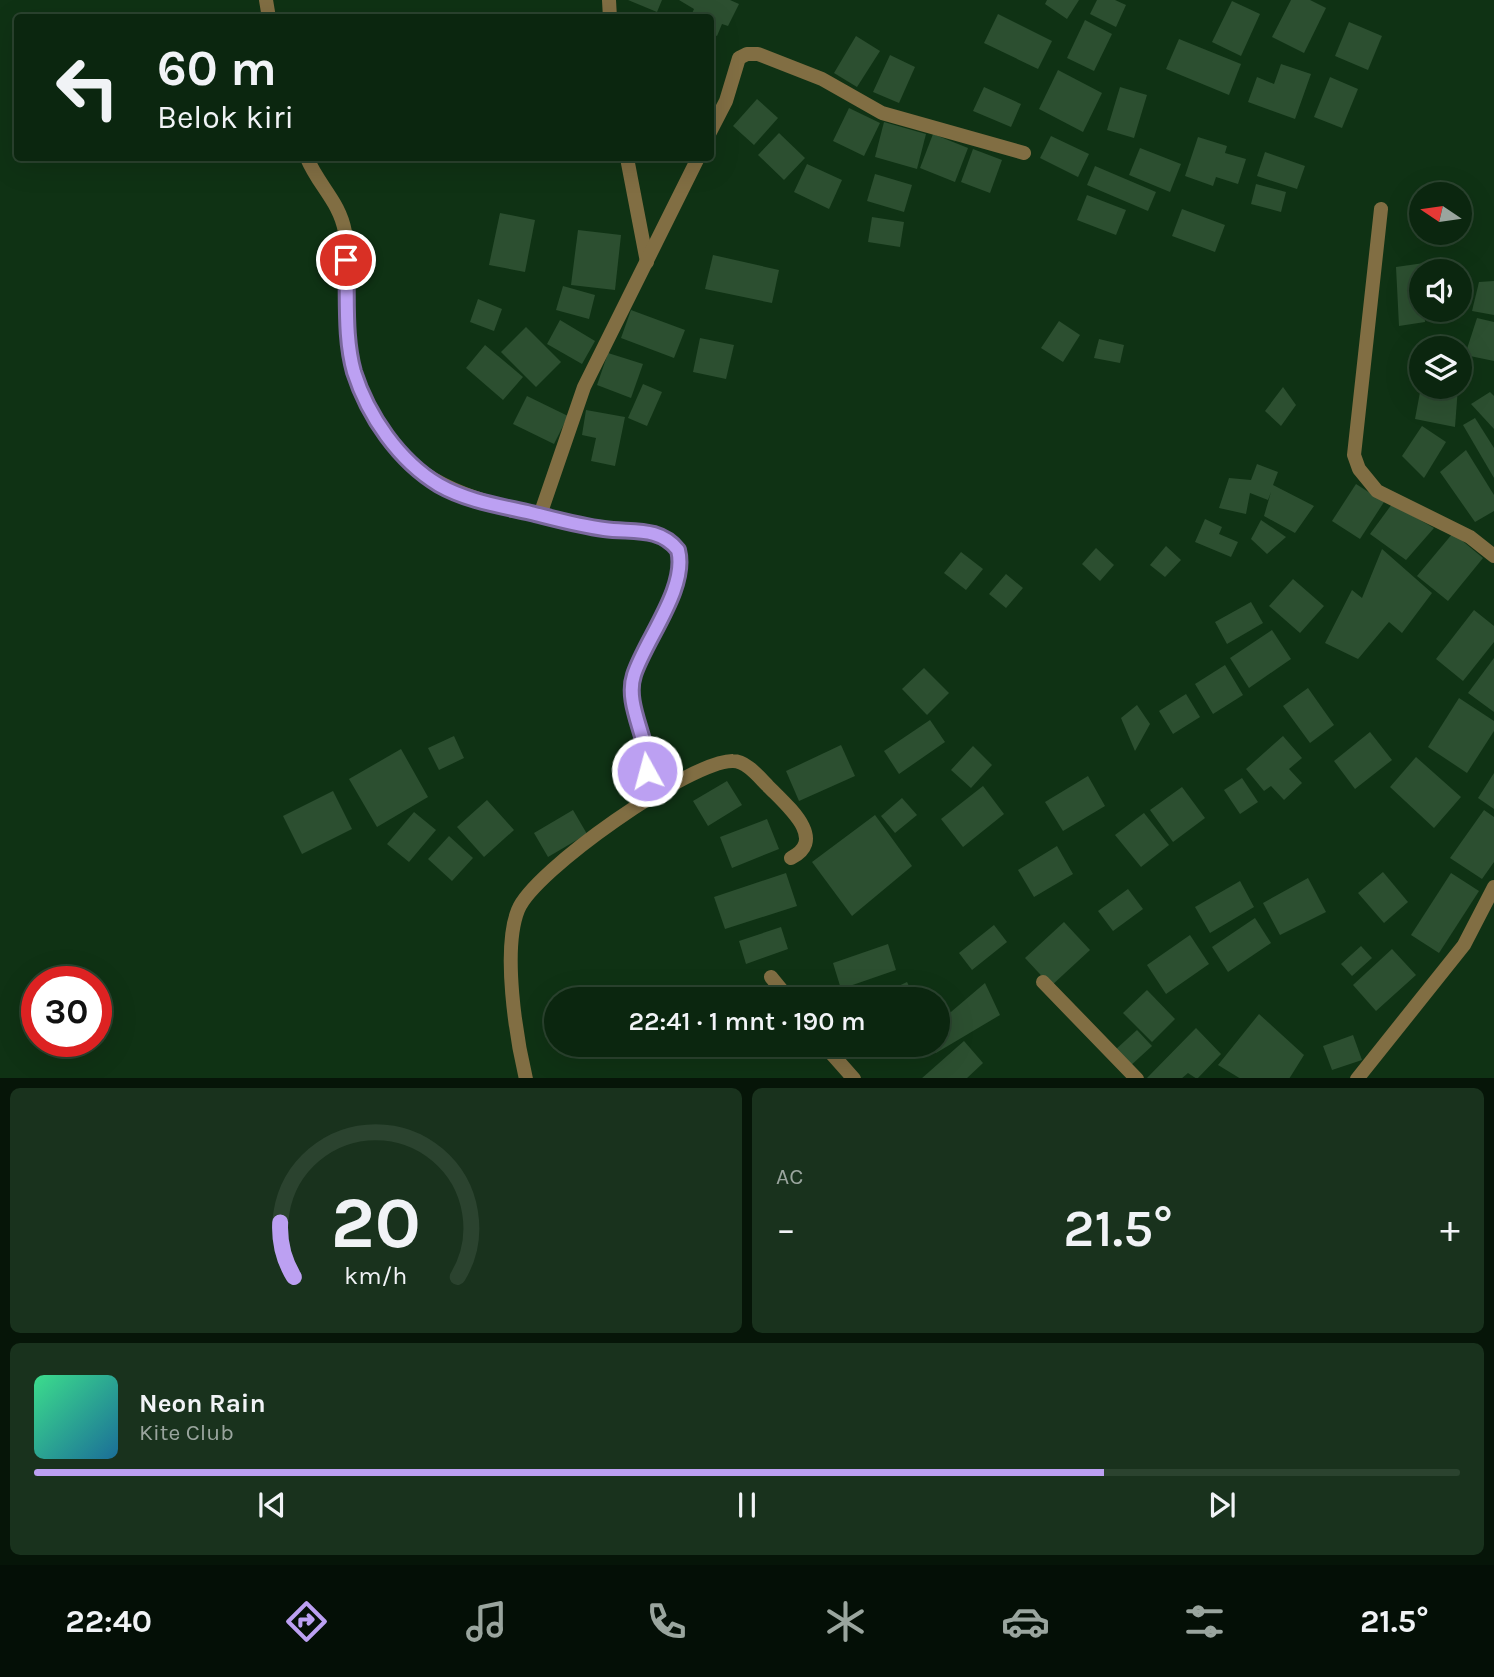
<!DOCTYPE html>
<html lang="id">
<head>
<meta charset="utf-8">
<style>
  :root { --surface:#0b260f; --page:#19321d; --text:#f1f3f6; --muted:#9aa59e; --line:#2b432f; --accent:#bca0f2 }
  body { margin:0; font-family:Karla,sans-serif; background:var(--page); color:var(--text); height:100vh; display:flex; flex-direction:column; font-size:26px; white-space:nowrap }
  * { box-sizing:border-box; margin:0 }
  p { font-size:23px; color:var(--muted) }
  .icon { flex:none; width:38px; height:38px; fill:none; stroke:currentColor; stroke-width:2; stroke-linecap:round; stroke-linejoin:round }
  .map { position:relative; height:1078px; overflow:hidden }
  .drawer { display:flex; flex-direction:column; gap:10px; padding:10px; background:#061508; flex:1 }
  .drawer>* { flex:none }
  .guide { position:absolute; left:14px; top:14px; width:700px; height:147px; border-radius:7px; box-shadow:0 7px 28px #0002,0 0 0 2px var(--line); background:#0b260f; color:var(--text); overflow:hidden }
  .needle { width:46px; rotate:283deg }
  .controls { position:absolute; left:1409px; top:182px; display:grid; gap:14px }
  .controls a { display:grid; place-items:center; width:63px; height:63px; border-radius:50%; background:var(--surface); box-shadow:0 7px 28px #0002,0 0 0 2px var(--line); font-size:35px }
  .speed { position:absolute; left:21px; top:966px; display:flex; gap:14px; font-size:35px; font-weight:700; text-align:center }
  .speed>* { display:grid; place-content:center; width:91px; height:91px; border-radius:50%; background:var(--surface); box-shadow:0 7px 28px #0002,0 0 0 2px var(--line); line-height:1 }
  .speed .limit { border:10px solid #d22; background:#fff; color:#111 }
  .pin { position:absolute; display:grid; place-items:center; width:60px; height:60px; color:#fff; margin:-30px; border:4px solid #fff; border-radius:50%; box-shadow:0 2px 7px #0007 }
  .me { position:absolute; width:77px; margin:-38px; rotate:353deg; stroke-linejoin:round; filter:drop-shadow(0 0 5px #0008) }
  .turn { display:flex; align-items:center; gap:24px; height:147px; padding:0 28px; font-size:32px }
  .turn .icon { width:91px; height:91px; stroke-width:2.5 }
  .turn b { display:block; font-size:49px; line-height:60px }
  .big { font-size:52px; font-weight:600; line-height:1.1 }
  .drawer .widget { flex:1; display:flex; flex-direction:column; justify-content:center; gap:10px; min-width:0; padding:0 24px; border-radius:10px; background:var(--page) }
  .drawer .dial { align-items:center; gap:0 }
  .dial svg { height:182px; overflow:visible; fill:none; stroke:var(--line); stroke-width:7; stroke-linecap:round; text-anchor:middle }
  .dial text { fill:var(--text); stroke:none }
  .song { display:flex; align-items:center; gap:21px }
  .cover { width:84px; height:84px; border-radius:10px; background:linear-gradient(135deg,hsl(150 70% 55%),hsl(200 70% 35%)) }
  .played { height:7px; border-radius:4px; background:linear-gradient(90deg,var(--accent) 75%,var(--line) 75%) }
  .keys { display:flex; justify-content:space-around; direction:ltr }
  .heat { display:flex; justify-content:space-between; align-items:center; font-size:38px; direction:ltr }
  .drawer .tiles { flex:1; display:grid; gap:10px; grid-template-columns:1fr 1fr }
  .widget:last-child { grid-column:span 2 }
  .trip { position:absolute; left:544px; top:987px; width:406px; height:70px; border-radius:35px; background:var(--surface); box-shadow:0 7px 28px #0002,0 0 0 2px var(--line); font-weight:600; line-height:70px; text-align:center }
  .dock { display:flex; height:112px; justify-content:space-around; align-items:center; background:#040f06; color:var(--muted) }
  .dock .icon { width:49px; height:49px }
  .dock .current { color:var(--accent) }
  .dock b { font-size:32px; color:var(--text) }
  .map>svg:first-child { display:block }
  .building { fill:#2c4f30 }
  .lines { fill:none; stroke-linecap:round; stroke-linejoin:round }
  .minor { stroke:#816e43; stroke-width:14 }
  .route-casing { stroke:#7a689d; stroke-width:18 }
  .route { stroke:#bca0f2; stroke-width:12 }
</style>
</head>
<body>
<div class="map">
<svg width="1494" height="1079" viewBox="0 0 1494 1079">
  <rect width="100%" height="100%" fill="#0f3214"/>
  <g class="building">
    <path d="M628 0H662L657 12Z"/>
    <path d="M679 0H730L739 4 728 26 722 24 717 36 710 33V18H690L694 9Z"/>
    <path d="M1047 0H1079L1067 19 1045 4Z"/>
    <path d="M1097 0H1115L1126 5 1116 27 1090 14Z"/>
    <path d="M1291 0H1310L1326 8 1304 53 1272 37Z"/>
    <path d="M1232 1 1260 14 1241 56 1212 42Z"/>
    <path d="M998 14 1052 41 1038 69 984 43Z"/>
    <path d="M1085 20 1112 34 1094 71 1067 58Z"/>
    <path d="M1349 22 1382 36 1368 70 1335 56Z"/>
    <path d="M856 36 880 51 857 87 834 73Z"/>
    <path d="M1179 39 1241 64 1229 95 1166 69Z"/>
    <path d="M890 55 915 67 899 103 873 92Z"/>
    <path d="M1281 64 1311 74 1295 119 1248 102 1257 77 1274 84Z"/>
    <path d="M1058 70 1102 93 1083 132 1039 109Z"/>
    <path d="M1330 77 1358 89 1342 128 1314 117Z"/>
    <path d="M984 87 1021 104 1011 127 973 111Z"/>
    <path d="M1120 87 1147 95 1134 138 1107 130Z"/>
    <path d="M757 99 778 118 754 145 733 126Z"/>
    <path d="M849 108 880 123 864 156 833 141Z"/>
    <path d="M884 122 926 134 917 169 875 157Z"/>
    <path d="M779 133 805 158 784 180 758 155Z"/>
    <path d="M933 134 968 148 955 182 920 168Z"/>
    <path d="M1051 136 1089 154 1078 177 1040 158Z"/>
    <path d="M1198 137 1227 146 1225 153 1246 159 1238 184 1216 177 1213 186 1185 176Z"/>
    <path d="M1140 148 1181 164 1170 192 1129 175Z"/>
    <path d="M973 149 1002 160 990 193 961 182Z"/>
    <path d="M1265 152 1305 166 1297 189 1257 176Z"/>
    <path d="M807 164 842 180 829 209 794 192Z"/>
    <path d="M1095 166 1156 192 1148 211 1087 185Z"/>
    <path d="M875 174 912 185 904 212 867 201Z"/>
    <path d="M1256 184 1286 192 1281 212 1251 204Z"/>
    <path d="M1087 195 1126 210 1116 235 1077 220Z"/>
    <path d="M1182 209 1225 225 1215 252 1172 236Z"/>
    <path d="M500 213 535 220 525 272 489 265Z"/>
    <path d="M872 217 904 222 900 247 868 242Z"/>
    <path d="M578 230 621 235 615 290 571 285Z"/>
    <path d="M713 255 779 270 772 303 705 289Z"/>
    <path d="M1424 263V271H1421V310H1424L1425 322 1399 326 1396 267Z"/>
    <path d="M1494 281V315L1472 311 1479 282Z"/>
    <path d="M563 286 595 295 589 319 556 310Z"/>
    <path d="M478 299 502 309 494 331 470 322Z"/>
    <path d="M631 310 685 330 674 358 621 338Z"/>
    <path d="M1477 318 1494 322V361L1465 355Z"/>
    <path d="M560 320 595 341 582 364 547 344Z"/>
    <path d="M1059 321 1080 335 1063 362 1041 348Z"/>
    <path d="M526 327 561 362 536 387 501 352Z"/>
    <path d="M700 338 734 345 726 379 693 372Z"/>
    <path d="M1099 339 1124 345 1120 363 1094 358Z"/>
    <path d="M485 345 523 377 503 400 466 368Z"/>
    <path d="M608 353 643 364 631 398 597 385Z"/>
    <path d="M643 384 662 392 647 426 628 418Z"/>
    <path d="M1283 387 1296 405 1281 426 1265 411Z"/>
    <path d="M1421 387H1458L1455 427 1415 419Z"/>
    <path d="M1490 392 1494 396V429L1471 404Z"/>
    <path d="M527 396 568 416 554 444 513 424Z"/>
    <path d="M586 410 625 417 615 466 591 461 596 438 582 435Z"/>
    <path d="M1475 418 1494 448V478L1463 425Z"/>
    <path d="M1422 426 1446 442 1424 478 1402 456Z"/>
    <path d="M1466 450 1494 495V511L1475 522 1440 472Z"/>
    <path d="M1257 464 1278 472 1273 485 1314 506 1295 533 1264 516 1271 492 1268 500 1250 493 1246 514 1219 508 1229 478 1251 480Z"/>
    <path d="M1356 484 1384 502 1360 539 1332 521Z"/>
    <path d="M1392 504 1434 528 1406 560 1370 534Z"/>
    <path d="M1205 519 1222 527 1219 534 1238 542 1231 557 1195 542Z"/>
    <path d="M1261 520 1286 537 1267 554 1251 539Z"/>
    <path d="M1453 533 1483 558 1448 601 1417 576Z"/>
    <path d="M1166 546 1181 560 1165 577 1150 565Z"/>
    <path d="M1096 548 1114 565 1100 581 1082 564Z"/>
    <path d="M1382 549 1432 593 1402 633 1389 622 1358 659 1325 643 1352 590 1362 598Z"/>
    <path d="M961 552 983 569 966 590 944 573Z"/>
    <path d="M1006 574 1023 588 1006 608 989 594Z"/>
    <path d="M1293 579 1324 606 1300 633 1269 606Z"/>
    <path d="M1251 602 1263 623 1227 644 1215 622Z"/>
    <path d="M1474 610 1494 626V642L1463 681 1436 659Z"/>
    <path d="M1272 630 1291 659 1249 688 1230 658Z"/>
    <path d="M1494 658V712L1468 693Z"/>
    <path d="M1225 665 1243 695 1213 714 1195 684Z"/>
    <path d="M924 668 949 693 927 715 902 689Z"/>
    <path d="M1308 688 1334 725 1310 743 1283 706Z"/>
    <path d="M1186 694 1200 717 1173 734 1159 711Z"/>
    <path d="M1459 698 1494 721V731L1467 773 1428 747Z"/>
    <path d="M1137 705 1150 724 1135 751 1121 718Z"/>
    <path d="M930 720 945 742 899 774 884 751Z"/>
    <path d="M1370 732 1392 760 1355 789 1334 761Z"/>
    <path d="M454 736 464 758 439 770 428 748Z"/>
    <path d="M1283 736 1302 758 1289 769 1302 783 1284 800 1271 786 1264 791 1246 769Z"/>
    <path d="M841 745 855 776 799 801 786 771Z"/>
    <path d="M973 746 992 765 971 788 951 770Z"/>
    <path d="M401 749 428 797 377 827 349 779Z"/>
    <path d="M1416 757 1461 797 1434 828 1390 787Z"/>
    <path d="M1494 773V809L1478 798Z"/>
    <path d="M1088 776 1105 806 1063 831 1045 802Z"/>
    <path d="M1242 778 1258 802 1240 814 1224 790Z"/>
    <path d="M727 781 742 805 708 826 693 801Z"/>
    <path d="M983 786 1004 814 963 847 941 819Z"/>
    <path d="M1182 787 1205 818 1173 842 1150 810Z"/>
    <path d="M333 791 352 829 302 854 283 816Z"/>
    <path d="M902 798 917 815 895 833 881 816Z"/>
    <path d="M487 800 514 830 484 857 457 827Z"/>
    <path d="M573 810 587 834 548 857 534 833Z"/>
    <path d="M1484 810 1494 817V862L1482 879 1450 858Z"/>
    <path d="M414 812 436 830 409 862 387 844Z"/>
    <path d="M1144 813 1169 845 1141 867 1115 835Z"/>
    <path d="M875 815 912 866 852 916 812 862Z"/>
    <path d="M767 819 779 849 732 868 720 837Z"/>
    <path d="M449 836 473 858 452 881 428 859Z"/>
    <path d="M1057 846 1073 874 1034 897 1018 870Z"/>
    <path d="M1383 872 1408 902 1384 923 1358 893Z"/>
    <path d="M786 873 797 906 725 929 714 897Z"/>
    <path d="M1451 873 1479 891 1439 953 1411 935Z"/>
    <path d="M1308 878 1326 912 1280 935 1263 903Z"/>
    <path d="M1240 881 1254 907 1210 933 1195 907Z"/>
    <path d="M1128 889 1143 909 1113 931 1098 911Z"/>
    <path d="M1255 918 1271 943 1228 972 1212 947Z"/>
    <path d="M1064 922 1090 950 1051 986 1025 958Z"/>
    <path d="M994 925 1007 942 972 970 959 953Z"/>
    <path d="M781 927 788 949 746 964 739 941Z"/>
    <path d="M1190 935 1209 964 1166 994 1147 965Z"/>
    <path d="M888 944 896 970 841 989 833 963Z"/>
    <path d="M1361 946 1372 958 1352 976 1341 964Z"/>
    <path d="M1392 949 1416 975 1376 1011 1353 985Z"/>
    <path d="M907 982 915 999H871Z"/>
    <path d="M985 983 1000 1015 936 1053 925 1045H938V1023Z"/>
    <path d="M1147 990 1175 1019 1152 1042 1123 1013Z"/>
    <path d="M1259 1014 1304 1055 1289 1079H1241L1218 1065Z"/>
    <path d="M1196 1028 1221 1054 1197 1079 1188 1073 1181 1079H1146Z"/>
    <path d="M1137 1030 1152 1046 1129 1067 1114 1051Z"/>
    <path d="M1353 1035 1362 1060 1332 1070 1323 1046Z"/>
    <path d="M964 1041 983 1063 966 1079H921Z"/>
  </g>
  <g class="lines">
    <g class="minor">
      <path d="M266 0 269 18"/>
      <path d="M609 0 610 18"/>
      <path d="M710 132 726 101 739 58 747 54H758L822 79 882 113 1024 153"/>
      <path d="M307 158C318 185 340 202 345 232 350 265 345 300 347 333 350 369 366 406 386 436 423 489 484 502 543 516 563 520 584 527 605 529 632 533 659 526 678 549 688 588 646 640 634 675 626 699 644 730 648 754 651 772 643 790 636 806"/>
      <path d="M627 158 647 262"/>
      <path d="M1381 209 1354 455 1359 469 1377 491 1470 537 1494 556"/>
      <path d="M540 515 584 387 698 158"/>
      <path d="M771 977 789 999"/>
      <path d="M1043 982 1137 1079"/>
      <path d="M824 1045 854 1079"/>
      <path d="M526 1079C516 1037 502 950 518 910 533 871 691 760 733 761 746 761 758 776 767 785 785 804 829 839 791 858"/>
      <path d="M1357 1079 1464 945 1494 887"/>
    </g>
  </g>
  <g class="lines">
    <g class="route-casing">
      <path id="route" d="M346 260C348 297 344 336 354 372 368 416 399 461 439 485 467 501 501 506 531 513 555 519 580 526 604 529 632 533 659 526 678 550 688 588 645 640 634 675 624 705 650 740 647 771"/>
    </g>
    <use href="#route" class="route"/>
  </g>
</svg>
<div class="controls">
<a><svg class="needle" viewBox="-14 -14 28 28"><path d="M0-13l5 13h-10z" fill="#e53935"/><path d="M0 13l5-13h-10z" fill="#9aa59e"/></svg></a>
<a><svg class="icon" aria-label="sound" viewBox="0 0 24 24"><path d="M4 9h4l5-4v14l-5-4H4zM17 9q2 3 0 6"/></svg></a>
<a><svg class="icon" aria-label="layers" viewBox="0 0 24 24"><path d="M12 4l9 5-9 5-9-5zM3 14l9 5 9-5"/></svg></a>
</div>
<div class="speed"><div class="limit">30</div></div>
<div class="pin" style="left:346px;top:260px;background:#d93025"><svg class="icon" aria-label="arrive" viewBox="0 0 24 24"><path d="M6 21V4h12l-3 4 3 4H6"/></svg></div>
<svg class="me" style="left:647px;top:771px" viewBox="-20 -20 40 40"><circle r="17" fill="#bca0f2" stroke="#fff" stroke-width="3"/><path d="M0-11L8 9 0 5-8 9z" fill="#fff"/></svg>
<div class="trip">22:41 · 1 mnt · 190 m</div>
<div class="guide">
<div class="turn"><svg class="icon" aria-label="left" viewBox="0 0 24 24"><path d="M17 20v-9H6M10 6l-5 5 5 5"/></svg><div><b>60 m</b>Belok kiri</div></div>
</div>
</div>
<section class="drawer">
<div class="tiles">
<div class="widget dial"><svg viewBox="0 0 100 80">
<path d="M14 69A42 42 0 1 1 86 69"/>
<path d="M14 69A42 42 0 0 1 8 45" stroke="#bca0f2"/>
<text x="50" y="56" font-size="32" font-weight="700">20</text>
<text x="50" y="72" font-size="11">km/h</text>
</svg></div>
<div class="widget"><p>AC</p>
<div class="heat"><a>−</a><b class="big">21.5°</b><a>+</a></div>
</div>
<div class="widget">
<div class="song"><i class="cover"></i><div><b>Neon Rain</b><p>Kite Club</p></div></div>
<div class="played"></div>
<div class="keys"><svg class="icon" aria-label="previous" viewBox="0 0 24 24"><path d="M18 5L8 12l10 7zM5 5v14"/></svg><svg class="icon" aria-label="pause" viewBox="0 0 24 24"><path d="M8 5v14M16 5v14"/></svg><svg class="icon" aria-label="next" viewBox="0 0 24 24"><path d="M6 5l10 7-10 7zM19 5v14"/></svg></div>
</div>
</div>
</section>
<nav class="dock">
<b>22:40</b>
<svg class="icon current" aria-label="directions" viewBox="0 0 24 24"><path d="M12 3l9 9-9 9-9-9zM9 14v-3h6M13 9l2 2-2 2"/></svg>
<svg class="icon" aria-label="music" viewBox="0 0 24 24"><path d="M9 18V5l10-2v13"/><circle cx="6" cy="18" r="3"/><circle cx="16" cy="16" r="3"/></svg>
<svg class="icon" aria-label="phone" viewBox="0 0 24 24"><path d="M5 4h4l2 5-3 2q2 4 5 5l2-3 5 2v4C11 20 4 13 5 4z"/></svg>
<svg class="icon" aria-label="climate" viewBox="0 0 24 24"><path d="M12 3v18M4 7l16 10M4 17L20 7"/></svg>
<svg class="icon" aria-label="car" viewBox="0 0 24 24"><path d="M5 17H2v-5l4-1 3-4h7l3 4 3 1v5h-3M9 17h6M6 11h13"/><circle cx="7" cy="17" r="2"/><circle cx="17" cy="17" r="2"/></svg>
<svg class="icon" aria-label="filters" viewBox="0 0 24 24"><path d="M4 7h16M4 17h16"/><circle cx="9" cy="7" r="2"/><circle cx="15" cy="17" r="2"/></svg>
<b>21.5°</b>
</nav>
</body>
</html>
